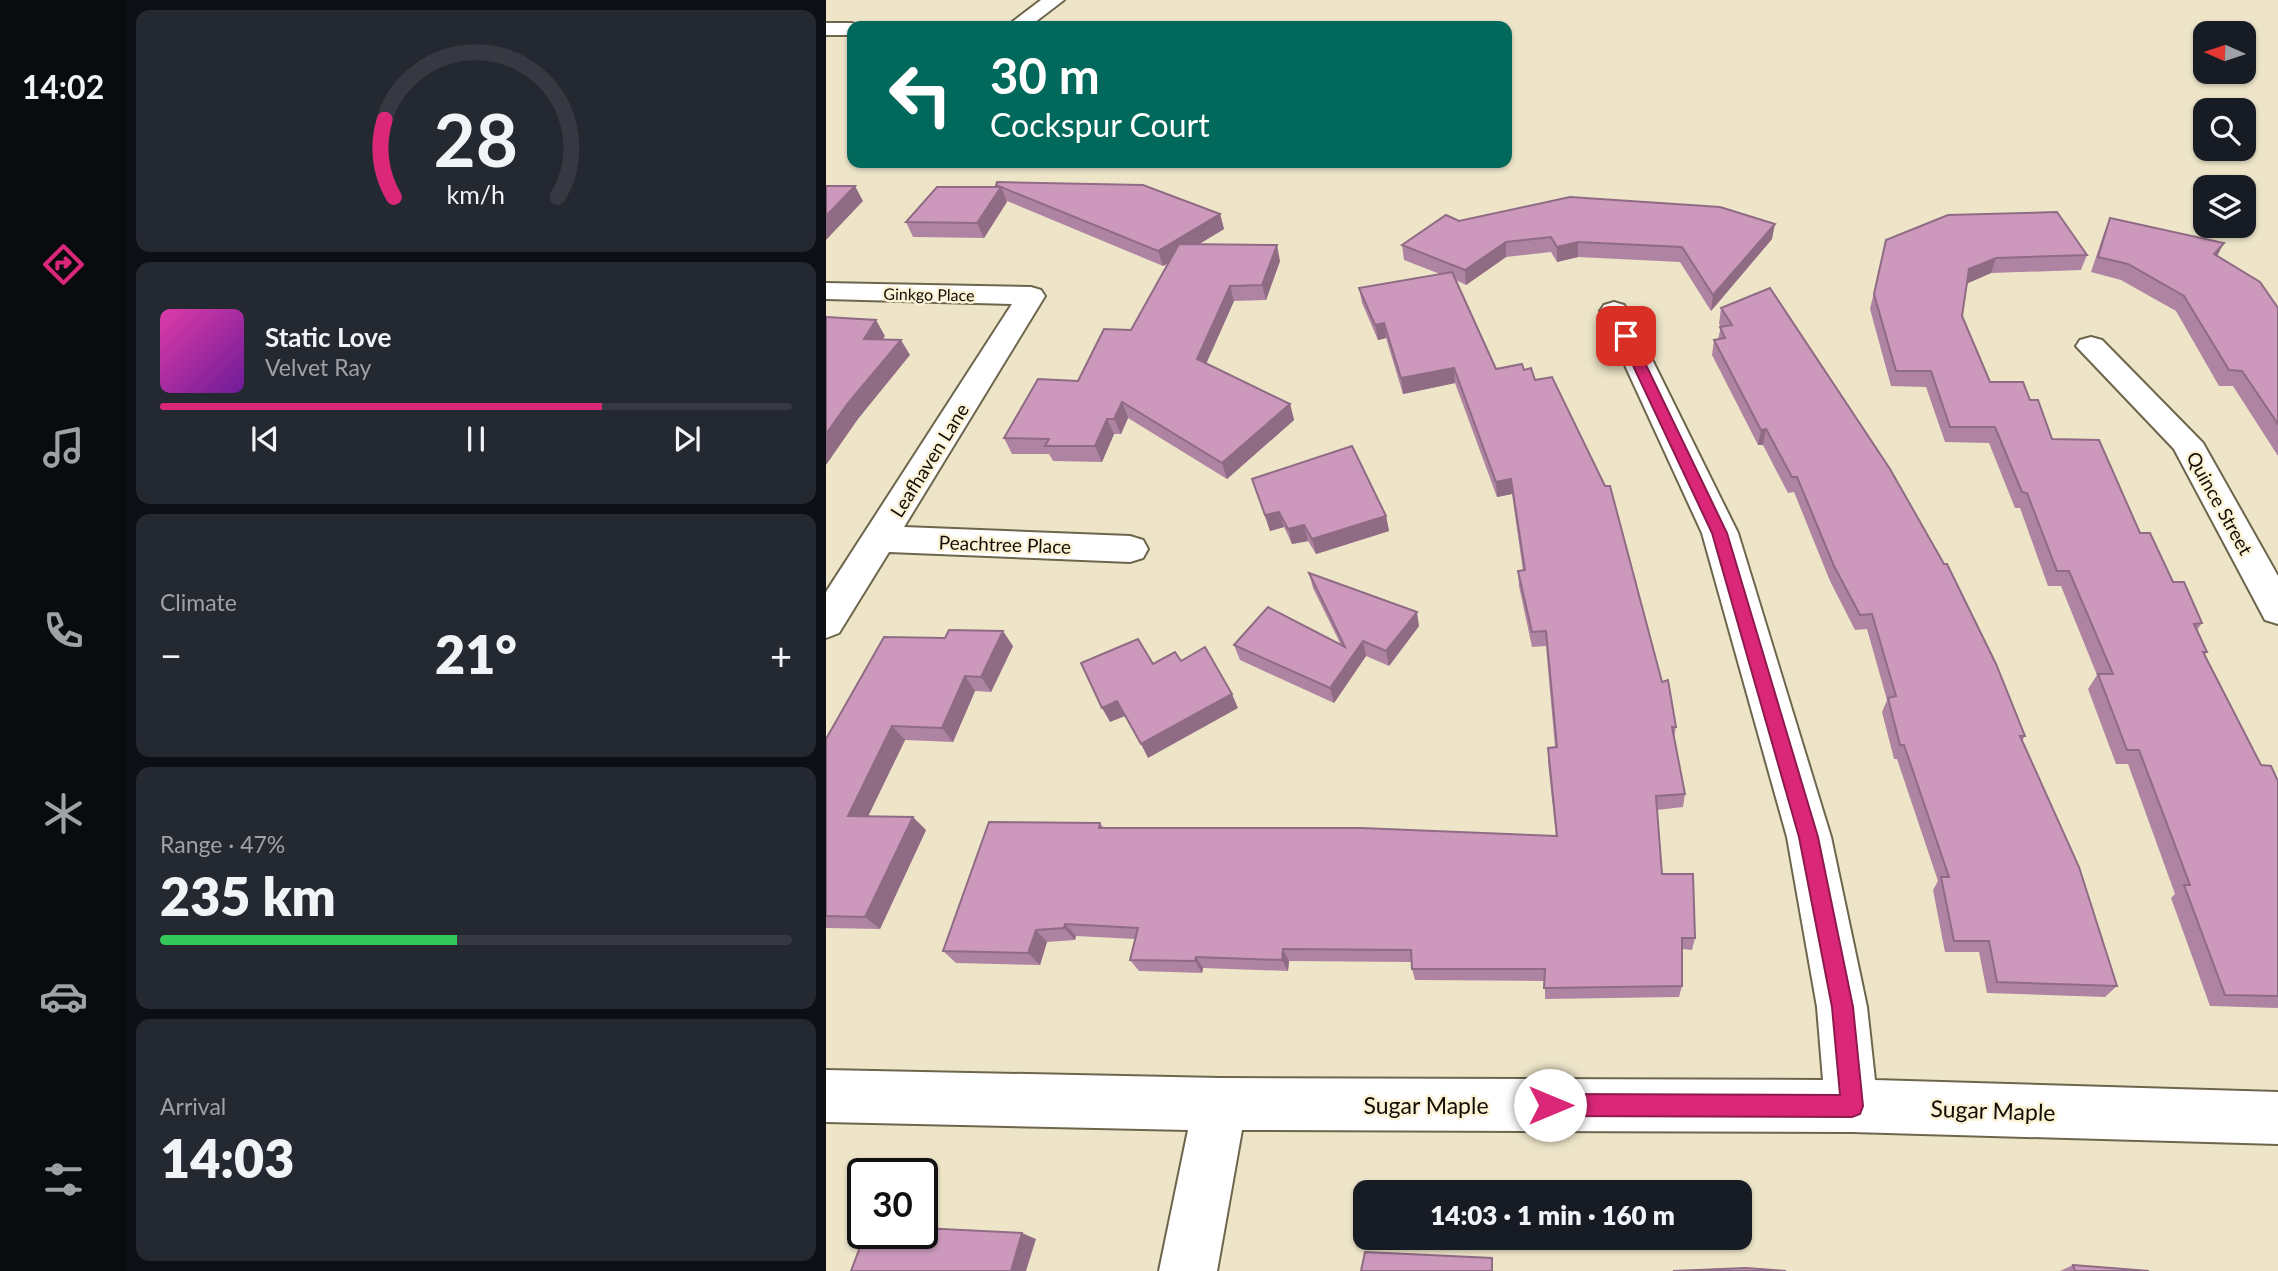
<!DOCTYPE html>
<html lang="en">
<head>
<meta charset="utf-8">
<style>
  :root { --surface:#171b24; --page:#242831; --text:#f1f3f6; --muted:#9ea1a6; --line:#363941; --accent:#db2777 }
  body { margin:0; font-family:Lato,sans-serif; background:var(--page); color:var(--text); height:100vh; display:flex; flex-direction:column; font-size:26px; white-space:nowrap }
  * { box-sizing:border-box; margin:0 }
  p { font-size:23px; color:var(--muted) }
  .icon { flex:none; width:38px; height:38px; fill:none; stroke:currentColor; stroke-width:2; stroke-linecap:round; stroke-linejoin:round }
  .map { position:relative; flex:1; overflow:hidden }
  .details { display:flex; flex-direction:column; gap:10px; padding:10px; background:#0d0f14; width:700px }
  .details>* { flex:none }
  .guide { position:absolute; left:21px; top:21px; width:665px; height:147px; border-radius:14px; box-shadow:0 2px 5px #0004; background:#00695c; color:#fff; overflow:hidden }
  .needle { width:46px; rotate:273deg }
  .tools { position:absolute; left:1367px; top:21px; display:grid; gap:14px }
  .tools a { display:grid; place-items:center; width:63px; height:63px; border-radius:14px; background:var(--surface); box-shadow:0 2px 5px #0004; font-size:35px }
  .speed { position:absolute; left:21px; top:1158px; display:flex; gap:14px; font-size:35px; font-weight:700; text-align:center }
  .speed>* { display:grid; place-content:center; width:91px; height:91px; border-radius:50%; background:var(--surface); box-shadow:0 2px 5px #0004; line-height:1 }
  .speed .limit { border:4px solid #111; border-radius:10px; background:#fff; color:#111 }
  .pin { position:absolute; display:grid; place-items:center; width:60px; height:60px; color:#fff; margin:-30px; border-radius:14px; box-shadow:0 4px 10px #0006 }
  .me { position:absolute; width:77px; margin:-38px; rotate:90deg; stroke-linejoin:round; filter:drop-shadow(0 0 5px #0008) }
  .turn { display:flex; align-items:center; gap:24px; height:147px; padding:0 28px; font-size:32px }
  .turn .icon { width:91px; height:91px; stroke-width:2.5 }
  .turn b { display:block; font-size:49px; line-height:60px }
  .big { font-size:52px; font-weight:800; line-height:1.1 }
  .details .tile { flex:1; display:flex; flex-direction:column; justify-content:center; gap:10px; min-width:0; padding:0 24px; border-radius:14px; background:var(--page) }
  .details .dial { align-items:center; gap:0 }
  .dial svg { height:182px; overflow:visible; fill:none; stroke:var(--line); stroke-width:7; stroke-linecap:round; text-anchor:middle }
  .dial text { fill:var(--text); stroke:none }
  .song { display:flex; align-items:center; gap:21px }
  .cover { width:84px; height:84px; border-radius:10px; background:linear-gradient(135deg,hsl(320 70% 55%),hsl(280 70% 35%)) }
  .played { height:7px; border-radius:4px; background:linear-gradient(90deg,var(--accent) 70%,var(--line) 70%) }
  .keys { display:flex; justify-content:space-around; direction:ltr }
  .heat { display:flex; justify-content:space-between; align-items:center; font-size:38px; direction:ltr }
  .charge { height:10px; border-radius:5px; background:linear-gradient(90deg,#34c759 47%,var(--line) 0) }
  .trip { position:absolute; left:527px; top:1180px; width:399px; height:70px; border-radius:14px; background:var(--surface); box-shadow:0 2px 5px #0004; font-weight:800; line-height:70px; text-align:center }
  main { display:flex; flex:1; min-height:0 }
  .dock { display:flex; flex-direction:column; width:126px; justify-content:space-around; align-items:center; background:#090b0e; color:var(--muted) }
  .dock .icon { width:49px; height:49px }
  .dock .on { color:var(--accent) }
  .dock b { font-size:32px; color:var(--text) }
  .map>svg:first-child { display:block }
  .lines { fill:none; stroke-linecap:round; stroke-linejoin:round }
  .minor-casing { stroke:#6d654c; stroke-width:4 }
  .minor { fill:#fff; fill-rule:evenodd }
  .wall { fill:#af84a3 }
  .shaded-wall { fill:#8f6b84 }
  .building { fill:#cc99bd; stroke:#8f6b84; stroke-width:2 }
  .route { fill:#db2777; stroke:#8e194d; stroke-width:2 }
  .labels { text-anchor:middle; dominant-baseline:central; stroke-width:5; stroke-linejoin:round; paint-order:stroke }
  .far-street-label { font-size:16px; fill:#130f06; stroke:#fcf2d6 }
  .street-label { font-size:19px; fill:#130f06; stroke:#fcf2d6 }
  .near-street-label { font-size:23px; fill:#130f06; stroke:#fcf2d6 }
</style>
</head>
<body>
<main>
<nav class="dock">
<b>14:02</b>
<svg class="icon on" aria-label="directions" viewBox="0 0 24 24"><path d="M12 3l9 9-9 9-9-9zM9 14v-3h6M13 9l2 2-2 2"/></svg>
<svg class="icon" aria-label="music" viewBox="0 0 24 24"><path d="M9 18V5l10-2v13"/><circle cx="6" cy="18" r="3"/><circle cx="16" cy="16" r="3"/></svg>
<svg class="icon" aria-label="phone" viewBox="0 0 24 24"><path d="M5 4h4l2 5-3 2q2 4 5 5l2-3 5 2v4C11 20 4 13 5 4z"/></svg>
<svg class="icon" aria-label="climate" viewBox="0 0 24 24"><path d="M12 3v18M4 7l16 10M4 17L20 7"/></svg>
<svg class="icon" aria-label="car" viewBox="0 0 24 24"><path d="M5 17H2v-5l4-1 3-4h7l3 4 3 1v5h-3M9 17h6M6 11h13"/><circle cx="7" cy="17" r="2"/><circle cx="17" cy="17" r="2"/></svg>
<svg class="icon" aria-label="filters" viewBox="0 0 24 24"><path d="M4 7h16M4 17h16"/><circle cx="9" cy="7" r="2"/><circle cx="15" cy="17" r="2"/></svg>
</nav>
<section class="details">
<div class="tile dial"><svg viewBox="0 0 100 80">
<path d="M14 69A42 42 0 1 1 86 69"/>
<path d="M14 69A42 42 0 0 1 10 35" stroke="#db2777"/>
<text x="50" y="56" font-size="32" font-weight="700">28</text>
<text x="50" y="72" font-size="11">km/h</text>
</svg></div>
<div class="tile">
<div class="song"><i class="cover"></i><div><b>Static Love</b><p>Velvet Ray</p></div></div>
<div class="played"></div>
<div class="keys"><svg class="icon" aria-label="previous" viewBox="0 0 24 24"><path d="M18 5L8 12l10 7zM5 5v14"/></svg><svg class="icon" aria-label="pause" viewBox="0 0 24 24"><path d="M8 5v14M16 5v14"/></svg><svg class="icon" aria-label="next" viewBox="0 0 24 24"><path d="M6 5l10 7-10 7zM19 5v14"/></svg></div>
</div>
<div class="tile"><p>Climate</p>
<div class="heat"><a>−</a><b class="big">21°</b><a>+</a></div>
</div>
<div class="tile"><p>Range · 47%</p><b class="big">235 km</b><div class="charge"></div></div>
<div class="tile"><p>Arrival</p><b class="big">14:03</b></div>
</section>
<div class="map">
<svg width="1452" height="1271" viewBox="0 0 1452 1271">
  <rect width="100%" height="100%" fill="#eee5c9"/>
  <g class="lines">
    <g class="minor-casing">
      <g id="minor">
        <path d="M215 0H238L204 26H181Z"/>
        <path d="M0 23H26L34 26H26V35H0Z"/>
        <path d="M0 283 205 287 215 290 219 296 78 527 304 536 317 540 322 549 317 558 304 562 63 552 13 633 0 638V592L186 304 0 299Z"/>
        <path d="M788 302 798 305 802 311 912 533 1005 837 1041 1007 1049 1080 1452 1092V1144L1026 1132 416 1130 391 1271H333L362 1130 0 1122V1070L394 1078 997 1080 991 1007 961 837 876 533 774 311 778 305Z"/>
        <path d="M1265 337 1276 340 1377 443 1452 576V624L1439 620 1348 449 1250 346 1254 340Z"/>
      </g>
    </g>
    <use href="#minor" class="minor"/>
  </g>
  <g class="wall">
    <path d="M170 185 394 214 398 229 373 244 454 261 440 300 408 301 380 364 464 404 468 420 401 479 302 418 295 434H288L276 462 227 461 223 454H186L178 438 252 381 305 330 343 263 337 266 181 201 158 238 87 237 80 222 171 187Z"/>
    <path d="M1284 218 1391 256 1452 308V456L1407 386H1393L1350 311 1295 280 1265 272 1278 233Z"/>
    <path d="M633 221 946 239 885 311 854 262 752 257 731 262 725 252 680 257 640 285 630 280 670 369 698 370 709 380 836 682 850 727 848 738 859 794 857 807 831 810 836 874 869 938 866 950 856 949V986L853 997 719 999V981L589 980 586 969 585 962 463 961 462 971 377 968 376 973 313 971 304 960 309 939 250 936 249 940 221 942 214 965 130 963 117 951 274 823 278 828 730 836 722 762V748L729 747 720 646 706 647 693 586 692 571H697L686 494 671 497 629 383 577 394 560 338 552 340 536 303 533 288 614 274 578 260 576 245Z"/>
    <path d="M1060 240 1261 255 1255 270 1165 273 1141 283 1136 316 1164 382 1204 400 1226 439 1314 533 1376 623 1371 630 1381 652 1379 655 1435 765 1452 781V1008L1384 1006 1345 898 1349 894 1302 764H1290L1262 689 1271 675 1235 586H1222L1194 508H1189L1163 443 1119 442 1100 387 1065 386 1044 309Z"/>
    <path d="M895 308 1199 736 1196 741 1291 986 1279 997 1161 993 1153 952H1119L1107 890 1112 881 1071 759H1068L1056 712 1061 700 1041 629 1029 630 1004 581 968 492 962 493 937 445H932L886 355 888 340 892 339 895 327 893 324Z"/>
    <path d="M426 479 560 516 563 531 490 554 482 541 466 544 458 527 444 531Z"/>
    <path d="M483 573 593 626 563 666 540 656 508 703 414 660 408 645H515L487 588Z"/>
    <path d="M119 638 187 646 165 692 149 691 127 742 79 740 42 816 100 830 54 929 0 928V739Z"/>
    <path d="M1247 1265 1323 1271H1234Z"/>
  </g>
  <g class="shaded-wall">
    <path d="M29 186 37 201 0 240V216Z"/>
    <path d="M175 187 181 202 158 238 151 223Z"/>
    <path d="M394 214 398 229 337 266 332 251Z"/>
    <path d="M949 224 946 239 885 311 887 295Z"/>
    <path d="M680 242V257L640 285 639 270Z"/>
    <path d="M752 242V257L731 262V247Z"/>
    <path d="M1398 243 1390 258 1388 254Z"/>
    <path d="M451 245 454 261 440 300 436 285Z"/>
    <path d="M1170 258 1165 273 1138 285 1143 269Z"/>
    <path d="M404 286 408 301 375 375 371 359Z"/>
    <path d="M50 320 59 336 47 354 38 339Z"/>
    <path d="M558 323 560 338 552 340 549 325Z"/>
    <path d="M75 340 84 355 32 419 0 465V434L22 403Z"/>
    <path d="M628 368 629 383 577 394 575 378Z"/>
    <path d="M296 402 302 418 295 434 288 419Z"/>
    <path d="M464 404 468 420 401 479 396 463Z"/>
    <path d="M281 419 288 434 276 462 269 446Z"/>
    <path d="M940 429 937 445H932L935 430Z"/>
    <path d="M685 479 686 494 671 497 670 482Z"/>
    <path d="M453 512 458 527 444 531 439 515Z"/>
    <path d="M560 516 563 531 490 554 486 539Z"/>
    <path d="M478 525 482 541 466 544 462 529Z"/>
    <path d="M591 612 593 626 563 666 560 651Z"/>
    <path d="M177 631 187 646 165 692 155 677Z"/>
    <path d="M537 641 540 656 508 703 504 688Z"/>
    <path d="M139 676 149 691 127 742 116 728Z"/>
    <path d="M406 694 412 708 322 758 315 744Z"/>
    <path d="M291 701 299 716 284 722 276 708Z"/>
    <path d="M66 726 79 740 36 829 22 816Z"/>
    <path d="M87 817 100 830 54 929 39 917Z"/>
    <path d="M239 924 250 936 249 940 238 928Z"/>
    <path d="M210 930 221 942 214 965 202 953Z"/>
    <path d="M457 949 463 961 462 971 456 960Z"/>
    <path d="M370 957 377 968 376 973 369 961Z"/>
    <path d="M196 1233 210 1239 200 1271H185Z"/>
  </g>
  <g class="building">
    <path d="M171 182 317 185 394 214 332 251 170 185Z"/>
    <path d="M0 186H29L0 216Z"/>
    <path d="M111 187H175L151 223 80 222Z"/>
    <path d="M744 197 894 207 949 224 887 295 856 247 752 242 731 247 725 237 680 242 639 270 576 245 620 215 633 221Z"/>
    <path d="M1231 212 1261 255 1170 258 1143 269 1136 316 1164 382H1197L1204 400H1212L1226 439 1273 440 1314 533H1324L1347 582H1358L1376 623 1368 624 1381 652H1377L1435 765 1445 766 1452 781V996L1399 995 1358 885H1364L1313 750H1301L1272 674H1287L1243 571H1231L1201 493 1196 492 1169 427H1124L1105 371H1070L1048 294 1060 240 1122 215Z"/>
    <path d="M1284 218 1398 243 1388 254 1434 282 1452 308V424L1416 371 1403 370 1358 296 1302 264 1272 257Z"/>
    <path d="M353 244 451 245 436 285 404 286 371 359 464 404 396 463 296 402 288 419H281L269 446H219L223 439 178 438 212 379 252 381 278 329 305 330Z"/>
    <path d="M626 272 670 369 696 364 698 370 705 368 709 380 726 377 779 486H784L836 682 842 680 850 727H846L859 794 830 796 836 874H867L869 938H856V986L718 988 719 969H586L585 950 457 949 456 960 370 957 369 961 304 960 312 928 239 924 238 928 210 930 202 953 117 951 163 822 274 823 273 828H535L731 836 722 748 731 747 720 631 706 632 692 571 699 570 685 479 670 482 628 368 575 378 558 323 549 325 533 288Z"/>
    <path d="M944 288 1064 469 1118 564H1121L1170 664 1199 736H1194L1253 867 1291 986 1171 982 1163 941H1128L1115 877H1123L1078 745H1074L1062 698 1070 696 1046 614 1034 615 1008 566 971 477H966L940 429 935 430 888 340 899 338 894 327 906 325 895 308Z"/>
    <path d="M0 317 50 320 38 339 75 340 22 403 0 434Z"/>
    <path d="M526 446 560 516 486 539 478 525 462 529 453 512 439 515 426 479Z"/>
    <path d="M483 573 591 612 560 651 537 641 504 688 408 645 442 607 519 647Z"/>
    <path d="M123 630 177 631 155 677 139 676 116 728 66 726 22 816 87 817 39 917 0 916V739L58 637 119 638Z"/>
    <path d="M312 639 327 664 349 652 355 661 379 647 406 694 315 744 291 701 276 708 255 663Z"/>
    <path d="M96 1228 196 1233 185 1271H25L39 1234H96Z"/>
    <path d="M539 1252 666 1258V1271H535Z"/>
    <path d="M1247 1265 1323 1271H1249Z"/>
    <path d="M920 1268 960 1271H847Z"/>
  </g>
  <path class="route" d="M800 332 806 336 901 533 992 837 1027 1007 1037 1106 1034 1114 1026 1117 724 1116 716 1113 713 1105 716 1097 724 1094 1014 1095 1006 1007 973 837 886 533 793 336Z"/>
  <g class="labels">
    <g class="far-street-label">
      <text transform="translate(103 294) rotate(1)">Ginkgo Place</text>
    </g>
    <g class="street-label">
      <text transform="translate(103 460) rotate(-58)">Leafhaven Lane</text>
      <text transform="translate(1394 503) rotate(61)">Quince Street</text>
      <text transform="translate(179 544) rotate(2)">Peachtree Place</text>
    </g>
    <g class="near-street-label">
      <text x="600" y="1105">Sugar Maple</text>
      <text transform="translate(1167 1110) rotate(2)">Sugar Maple</text>
    </g>
  </g>
</svg>
<div class="tools">
<a><svg class="needle" viewBox="-14 -14 28 28"><path d="M0-13l5 13h-10z" fill="#e53935"/><path d="M0 13l5-13h-10z" fill="#9ea1a6"/></svg></a>
<a><svg class="icon" aria-label="search" viewBox="0 0 24 24"><circle cx="10" cy="10" r="6"/><path d="M15 15l6 6"/></svg></a>
<a><svg class="icon" aria-label="layers" viewBox="0 0 24 24"><path d="M12 4l9 5-9 5-9-5zM3 14l9 5 9-5"/></svg></a>
</div>
<div class="speed"><div class="limit">30</div></div>
<div class="pin" style="left:800px;top:336px;background:#d93025"><svg class="icon" aria-label="arrive" viewBox="0 0 24 24"><path d="M6 21V4h12l-3 4 3 4H6"/></svg></div>
<svg class="me" style="left:724px;top:1105px" viewBox="-20 -20 40 40"><circle r="19" fill="#fff"/><path d="M0-13L10 11 0 6-10 11z" fill="#db2777"/></svg>
<div class="trip">14:03 · 1 min · 160 m</div>
<div class="guide">
<div class="turn"><svg class="icon" aria-label="left" viewBox="0 0 24 24"><path d="M17 20v-9H6M10 6l-5 5 5 5"/></svg><div><b>30 m</b>Cockspur Court</div></div>
</div>
</div>
</main>
</body>
</html>
